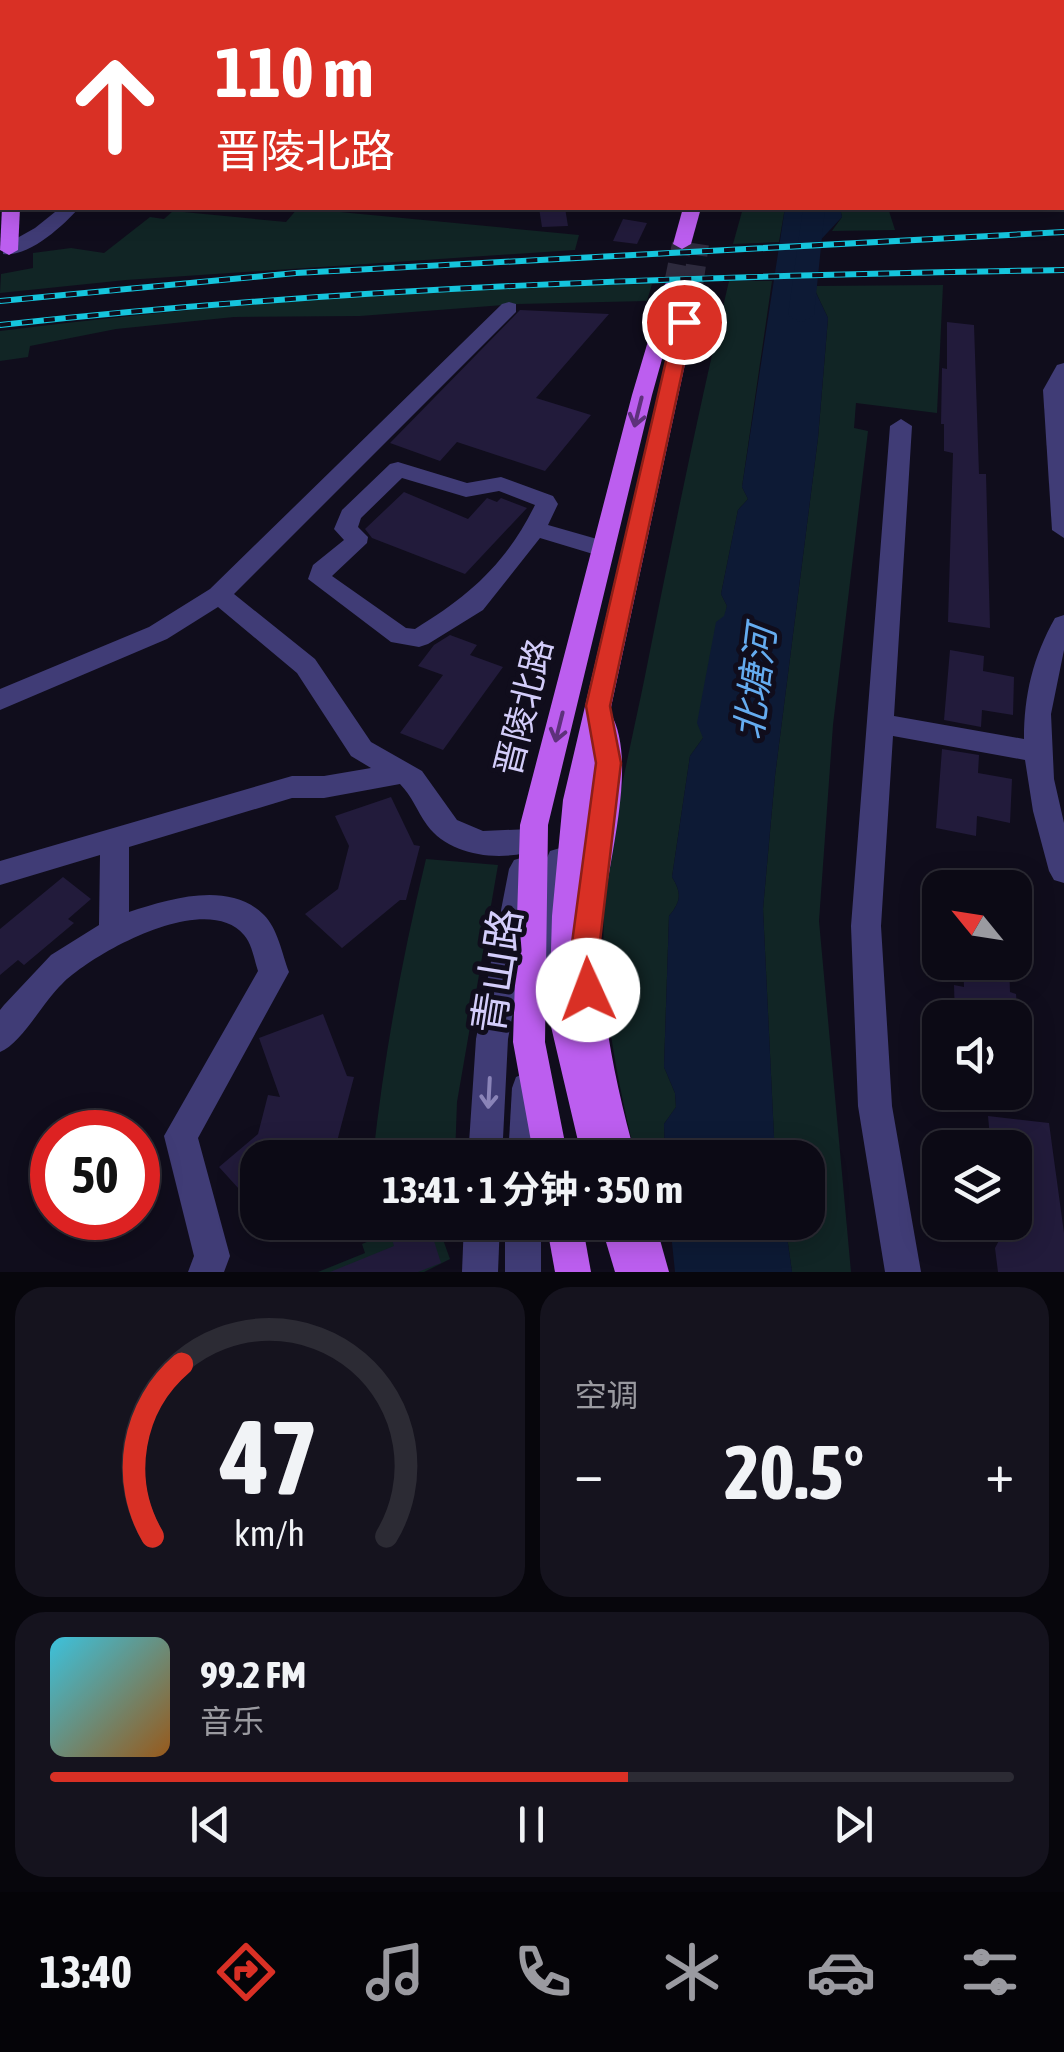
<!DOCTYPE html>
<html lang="zh">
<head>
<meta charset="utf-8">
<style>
  :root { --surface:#0c0a15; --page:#15131e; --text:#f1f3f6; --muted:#9a9aa0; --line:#2c2b34; --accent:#d93025 }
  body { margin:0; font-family:"Asap Condensed","Noto Sans SC",sans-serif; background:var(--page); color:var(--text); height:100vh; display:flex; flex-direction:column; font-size:38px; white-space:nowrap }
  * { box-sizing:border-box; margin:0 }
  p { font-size:32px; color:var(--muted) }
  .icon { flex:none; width:55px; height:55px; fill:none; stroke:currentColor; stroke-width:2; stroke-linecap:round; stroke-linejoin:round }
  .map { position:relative; height:1272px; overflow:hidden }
  .details { display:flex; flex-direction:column; gap:15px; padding:15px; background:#07060c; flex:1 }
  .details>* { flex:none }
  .hud { position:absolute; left:0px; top:0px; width:1065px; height:210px; box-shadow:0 5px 25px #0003,0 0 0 2px var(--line); background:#d93025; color:#fff; overflow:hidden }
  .needle { width:65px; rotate:300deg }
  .fabs { position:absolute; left:922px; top:870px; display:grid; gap:20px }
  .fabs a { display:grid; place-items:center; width:110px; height:110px; border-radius:20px; background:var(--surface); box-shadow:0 5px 25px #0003,0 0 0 2px var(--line); font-size:50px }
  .speed { position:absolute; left:30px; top:1110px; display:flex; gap:20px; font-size:50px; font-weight:700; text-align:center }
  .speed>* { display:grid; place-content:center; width:130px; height:130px; border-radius:50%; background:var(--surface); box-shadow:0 5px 25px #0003,0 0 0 2px var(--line); line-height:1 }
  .speed .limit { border:15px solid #d22; background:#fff; color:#111 }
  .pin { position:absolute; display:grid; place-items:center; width:85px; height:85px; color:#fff; margin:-42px; border:5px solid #fff; border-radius:50%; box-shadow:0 2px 10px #0007 }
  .me { position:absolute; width:110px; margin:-55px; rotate:358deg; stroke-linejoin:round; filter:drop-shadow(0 0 8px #0008) }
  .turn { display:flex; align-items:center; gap:35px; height:210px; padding:0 50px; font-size:45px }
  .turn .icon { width:130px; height:130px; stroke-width:2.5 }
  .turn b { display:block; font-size:70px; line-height:85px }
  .big { font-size:75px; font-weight:700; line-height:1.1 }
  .details .widget { flex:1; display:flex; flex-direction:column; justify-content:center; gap:15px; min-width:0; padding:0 35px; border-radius:30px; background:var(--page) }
  .details .dial { align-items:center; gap:0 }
  .dial svg { height:260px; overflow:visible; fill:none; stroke:var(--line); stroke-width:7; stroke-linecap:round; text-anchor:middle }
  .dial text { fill:var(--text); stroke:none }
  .song { display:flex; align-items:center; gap:30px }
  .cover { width:120px; height:120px; border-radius:15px; background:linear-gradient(135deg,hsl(190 70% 55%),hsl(30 70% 35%)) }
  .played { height:10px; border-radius:5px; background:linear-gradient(90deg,var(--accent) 60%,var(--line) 60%) }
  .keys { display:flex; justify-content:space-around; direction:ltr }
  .heat { display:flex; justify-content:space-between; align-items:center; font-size:55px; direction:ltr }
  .details .tiles { flex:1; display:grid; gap:15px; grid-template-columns:1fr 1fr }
  .widget:last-child { grid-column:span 2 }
  .trip { position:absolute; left:240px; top:1140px; width:585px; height:100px; border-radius:30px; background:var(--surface); box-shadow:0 5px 25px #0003,0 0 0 2px var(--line); font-weight:700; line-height:100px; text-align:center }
  .dock { display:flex; height:160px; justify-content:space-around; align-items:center; background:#050408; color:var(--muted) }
  .dock .icon { width:70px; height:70px }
  .dock .active { color:var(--accent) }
  .dock b { font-size:45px; color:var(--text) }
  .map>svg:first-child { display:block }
  .green { fill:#112525 }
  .water { fill:#0d1a35 }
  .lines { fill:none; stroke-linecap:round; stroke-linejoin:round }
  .river { fill:#0d1a35; fill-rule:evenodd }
  .building { fill:#221b3b }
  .major-tunnel { stroke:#2d2a3d; stroke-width:20; stroke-dasharray:20 10; stroke-linecap:butt }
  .minor { fill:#403c76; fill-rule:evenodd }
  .major { fill:#bc5eef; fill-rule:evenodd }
  .rail-casing { stroke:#15c5dd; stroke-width:6 }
  .rail { stroke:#100d1c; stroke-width:4; stroke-dasharray:11; stroke-linecap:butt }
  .oneway { stroke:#5d317b }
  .oneway2 { stroke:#8a84b8 }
  .route { fill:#d93025; stroke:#8d1f18; stroke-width:2.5 }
  .labels { text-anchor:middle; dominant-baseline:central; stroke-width:10; stroke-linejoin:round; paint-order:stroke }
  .street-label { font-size:35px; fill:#d3cdfa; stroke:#100d1c }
  .water-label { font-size:38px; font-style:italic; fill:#65acf0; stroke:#100d1c }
  .near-street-label { font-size:42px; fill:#d3cdfa; stroke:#100d1c }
</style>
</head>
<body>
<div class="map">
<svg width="1064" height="1272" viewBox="0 0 1064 1272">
  <rect width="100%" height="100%" fill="#100d1c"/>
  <g class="green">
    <path d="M298 208 579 235 575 250 126 280 0 293 1 274 33 268V253L71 248 104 253 150 217 164 219 173 211 286 222Z"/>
    <path d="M743 208H785L779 242 733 244Z"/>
    <path d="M840 208H888L895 230 832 231 842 217Z"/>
    <path d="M729 281H772L742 487 748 499 738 510 721 594 727 606 703 738 690 756 672 877C682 893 681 902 669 916L664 1067 675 1093 676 1107 664 1124 665 1157 636 1158C617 1080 600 996 604 916 608 836 629 755 645 676 671 544 698 413 729 281Z"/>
    <path d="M652 284 647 301 518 304 360 316 234 317 116 329 30 346 28 357 0 361V331C216 304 434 287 652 284Z"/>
    <path d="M943 285 937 413 856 403 854 428 868 431 833 725 819 921 851 1272H792L785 1223 808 1222V1158H775L763 909 775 776 818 438 828 318 813 286Z"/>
    <path d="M426 859 498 865 457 1102 455 1157H373C384 1056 402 958 426 859Z"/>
    <path d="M414 1223H437L450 1259 424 1272H318L365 1253 362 1244Z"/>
  </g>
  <g class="water">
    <path d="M785 208H840L842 217 801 261 828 318 818 438 775 776 763 909 775 1157H665L664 1124 676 1107 675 1093 664 1067 669 916C681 902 682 893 672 877L690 756 703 738 697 723 716 622 724 616 727 606 721 594 738 510 748 499 742 487Z"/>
    <path d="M670 1223H785L792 1272H675Z"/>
  </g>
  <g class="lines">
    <path class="river" d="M803 208H825L814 315 801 323 788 315Z"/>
  </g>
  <g class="building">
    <path d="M539 208H565L568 226 542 227Z"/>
    <path d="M623 219 647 223 637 244 613 241Z"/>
    <path d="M520 310 609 314 536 398 591 415 545 471 457 442 440 461 390 443Z"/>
    <path d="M947 322 974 325 979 474H986L990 628 948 622 953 453 944 451V424H941L942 368 947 369Z"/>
    <path d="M404 492 468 519 487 498 497 502 501 498 527 508 465 574 372 538 365 529Z"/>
    <path d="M450 635 477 645 470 655 503 667 443 750 400 733 443 675 418 666 434 645Z"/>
    <path d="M950 650 984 656 983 671 1014 677 1013 715 982 710 981 727 944 720Z"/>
    <path d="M942 749 979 755 978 773 1012 779 1010 823 977 816 976 836 936 828Z"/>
    <path d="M391 797 414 845 420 846 406 900H400L342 948 305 914 338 889 349 846 335 816Z"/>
    <path d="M960 871 1009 880 1008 888H959Z"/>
    <path d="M63 877 91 899 68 919 74 923 24 965 18 960 0 975V929Z"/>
    <path d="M963 962H1009L1010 992 1016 994 1018 1018H955L954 985 964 987Z"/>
    <path d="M323 1014 347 1076 354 1077 335 1149 293 1146 305 1158H258V1210L219 1167 258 1134 268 1095 280 1097 259 1038Z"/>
    <path d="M988 1116 1049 1123 1064 1233V1272H998L995 1248 1003 1233 1010 1234 1008 1222H1015V1148H986L990 1138Z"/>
    <path d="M416 1222H428L441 1263 418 1272H330L394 1246 390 1233Z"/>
  </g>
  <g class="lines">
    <g class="major-tunnel">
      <path d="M674 284 682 244"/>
      <path d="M693 285 699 244"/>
    </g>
    <g class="minor">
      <path d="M191 0H209L210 2H193Z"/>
      <path d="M605 0H619L620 2H606Z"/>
      <path d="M836 0H850L851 2H837Z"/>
      <rect x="1062" y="9" width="2" height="8"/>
      <rect x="1062" y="40" width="2" height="8"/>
      <rect x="1062" y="129" width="2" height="10"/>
      <path d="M60 208H79C63 226 28 258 3 254V246L35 228Z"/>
      <path d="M509 302 516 304V312L234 594 315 659 371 742 422 771 457 820 483 831 530 829 540 833 544 841 540 849C504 862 451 858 427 825 417 811 412 796 400 784L324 798H292L129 847V912C169 899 229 880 264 915 278 929 282 954 289 972L198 1138 230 1256 224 1272H188L194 1256 164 1136 258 971C254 959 252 944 244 935 206 890 93 953 62 984 43 1002 21 1044 0 1052V1010L4 1005 51 955 99 925 100 855 0 885V861L292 776H324L371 768 351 756 297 673 218 607 167 639 0 710V689L149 627 210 589 502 304Z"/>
      <path d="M1064 363V538L1052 530 1043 390 1057 365Z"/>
      <path d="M901 419 912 426 894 716 1024 739C1024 695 1033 657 1055 618L1064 615V650L1051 714 1054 779 1064 823V883L1054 880 1049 871 1033 811 1025 760 893 736 881 926 892 1106 921 1272H885L858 1106 851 926 890 426Z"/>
      <path d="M398 462 467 483 501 477 553 496 558 504 548 525 611 543 615 549 603 557 540 538 483 610 428 644 419 647 391 642 308 579 313 565 344 540 334 529 342 510 390 464ZM402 478 466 497 499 491 535 505C506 564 469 596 415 629L406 628 332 576 367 543 368 537 358 527 361 518Z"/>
      <path d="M560 848 570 851 574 860 556 974 552 984 541 988 530 984 526 974 546 860 550 851Z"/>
      <path d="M524 857 534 860 539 869 508 1039 502 1158H468L476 1039 509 869 514 860Z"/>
      <path d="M528 1072 540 1077 544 1088 542 1158H508L512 1088 516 1077Z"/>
      <path d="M464 1222H500L498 1272H462Z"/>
      <rect x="505" y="1222" width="36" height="50"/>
    </g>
    <g class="major">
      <path d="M721 0H735L736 2H722Z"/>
      <path d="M0 95 2 96V111L0 110Z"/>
      <path d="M2 208H20L18 250 9 255 0 250Z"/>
      <path d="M683 208H701L691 244 682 249 673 244Z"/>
      <path d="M674 278 683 284 652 395 548 825 545 1042 568 1158H534L513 1042 520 825 632 395 665 284Z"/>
      <path d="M693 279 702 285 610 712C644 770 595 894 600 962 604 1028 618 1094 636 1158H582L549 1018 552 916 563 800 684 285Z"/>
      <path d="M546 1222H582L591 1272H555Z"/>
      <path d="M600 1222H655L669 1272H615Z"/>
    </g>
    <g class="rail-casing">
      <g id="rail">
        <path d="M0 301 296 273 1064 232"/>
        <path d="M0 325C354 286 708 276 1064 270"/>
      </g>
    </g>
    <use href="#rail" class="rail"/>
  </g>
  <defs><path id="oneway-shaft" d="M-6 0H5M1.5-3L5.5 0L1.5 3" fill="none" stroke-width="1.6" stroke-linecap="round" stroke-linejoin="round" transform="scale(2.5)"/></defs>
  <g class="oneway">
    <use href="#oneway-shaft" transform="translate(638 412) rotate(104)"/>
    <use href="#oneway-shaft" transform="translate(559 727) rotate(104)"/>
  </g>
  <use class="oneway2" href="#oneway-shaft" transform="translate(489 1093) rotate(93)"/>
  <path class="route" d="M684 317 693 322 610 706 621 763 598 958 602 990 598 1000 588 1003 578 1000 570 958 596 763 586 706 675 322Z"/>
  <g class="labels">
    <g class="street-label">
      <text transform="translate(523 707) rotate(-76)">晋陵北路</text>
    </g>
    <g class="water-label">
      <text transform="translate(755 683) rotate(-83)">北塘河</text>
    </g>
    <g class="near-street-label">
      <text transform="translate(497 971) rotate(-81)">青山路</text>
    </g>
  </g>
</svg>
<div class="fabs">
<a><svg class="needle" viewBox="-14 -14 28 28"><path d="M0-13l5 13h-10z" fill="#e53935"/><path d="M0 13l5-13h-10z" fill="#9a9aa0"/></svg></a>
<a><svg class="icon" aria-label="sound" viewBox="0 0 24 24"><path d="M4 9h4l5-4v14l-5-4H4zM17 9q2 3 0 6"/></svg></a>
<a><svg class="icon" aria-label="layers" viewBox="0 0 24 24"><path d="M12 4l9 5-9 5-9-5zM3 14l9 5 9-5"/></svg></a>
</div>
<div class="speed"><div class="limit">50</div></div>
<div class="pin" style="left:684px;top:322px;background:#d93025"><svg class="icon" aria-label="arrive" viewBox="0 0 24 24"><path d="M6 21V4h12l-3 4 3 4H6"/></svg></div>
<svg class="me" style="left:588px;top:990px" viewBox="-20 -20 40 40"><circle r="19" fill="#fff"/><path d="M0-13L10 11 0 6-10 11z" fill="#d93025"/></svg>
<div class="trip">13:41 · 1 分钟 · 350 m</div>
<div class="hud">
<div class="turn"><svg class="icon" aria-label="ahead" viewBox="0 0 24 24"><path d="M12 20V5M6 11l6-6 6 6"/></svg><div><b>110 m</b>晋陵北路</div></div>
</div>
</div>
<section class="details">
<div class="tiles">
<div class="widget dial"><svg viewBox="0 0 100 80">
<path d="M14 69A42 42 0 1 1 86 69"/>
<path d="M14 69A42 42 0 0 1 23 16" stroke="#d93025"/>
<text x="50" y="56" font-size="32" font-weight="700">47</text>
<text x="50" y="72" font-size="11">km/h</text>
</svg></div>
<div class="widget"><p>空调</p>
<div class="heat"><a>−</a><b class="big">20.5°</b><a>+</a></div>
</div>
<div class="widget">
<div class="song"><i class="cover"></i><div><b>99.2 FM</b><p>音乐</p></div></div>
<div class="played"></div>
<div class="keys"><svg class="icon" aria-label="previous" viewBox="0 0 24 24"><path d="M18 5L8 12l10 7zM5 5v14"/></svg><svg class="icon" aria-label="pause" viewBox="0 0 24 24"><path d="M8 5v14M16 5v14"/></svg><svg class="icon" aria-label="next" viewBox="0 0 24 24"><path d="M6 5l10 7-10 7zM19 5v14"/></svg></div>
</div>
</div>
</section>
<nav class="dock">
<b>13:40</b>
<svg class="icon active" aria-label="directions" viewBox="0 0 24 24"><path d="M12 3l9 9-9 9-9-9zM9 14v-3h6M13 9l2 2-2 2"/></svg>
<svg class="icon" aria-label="music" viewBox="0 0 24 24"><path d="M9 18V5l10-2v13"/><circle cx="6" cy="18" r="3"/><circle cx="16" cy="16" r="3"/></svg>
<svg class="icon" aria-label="phone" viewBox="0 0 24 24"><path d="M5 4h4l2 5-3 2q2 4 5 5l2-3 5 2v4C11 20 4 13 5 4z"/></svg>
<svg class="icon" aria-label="climate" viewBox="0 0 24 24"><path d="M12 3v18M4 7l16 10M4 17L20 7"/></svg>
<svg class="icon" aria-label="car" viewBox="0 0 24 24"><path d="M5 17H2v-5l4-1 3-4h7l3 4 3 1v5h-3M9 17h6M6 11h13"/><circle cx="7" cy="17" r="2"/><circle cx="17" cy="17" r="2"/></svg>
<svg class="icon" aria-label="filters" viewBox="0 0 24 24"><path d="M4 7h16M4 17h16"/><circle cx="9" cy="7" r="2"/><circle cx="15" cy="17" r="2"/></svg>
</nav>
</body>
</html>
